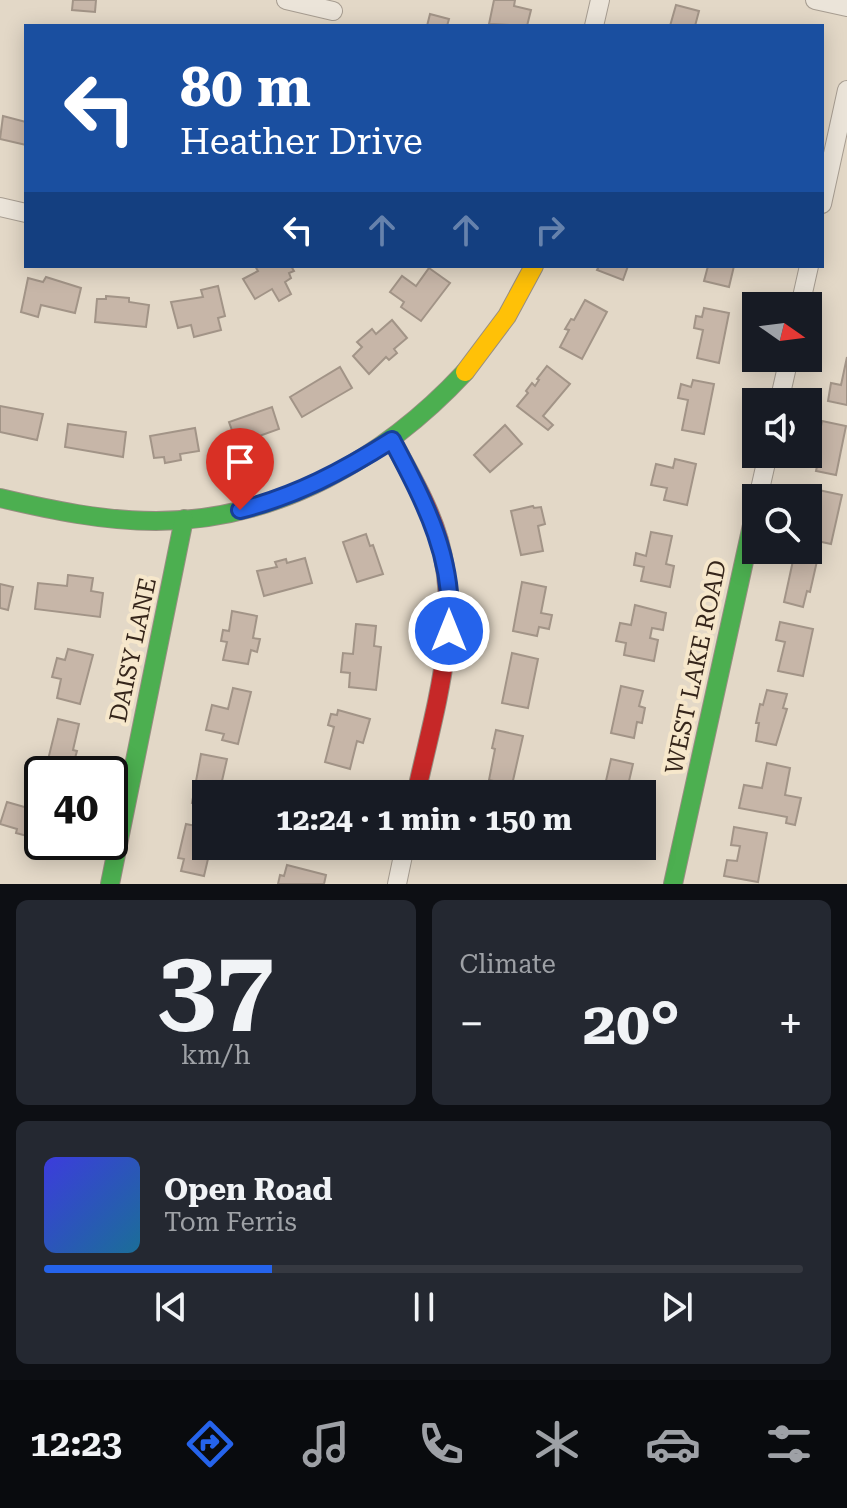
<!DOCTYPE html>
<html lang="en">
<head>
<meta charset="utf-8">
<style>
  :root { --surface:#171b24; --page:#242831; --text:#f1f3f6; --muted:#9ea1a6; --line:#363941; --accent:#2563eb }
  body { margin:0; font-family:"Roboto Serif",serif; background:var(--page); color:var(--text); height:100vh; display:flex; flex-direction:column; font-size:30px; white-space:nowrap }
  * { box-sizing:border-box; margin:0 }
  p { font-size:26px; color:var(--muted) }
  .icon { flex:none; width:44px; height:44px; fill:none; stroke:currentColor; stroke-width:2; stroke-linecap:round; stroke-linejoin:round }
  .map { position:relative; height:884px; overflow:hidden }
  .side { display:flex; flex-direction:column; gap:16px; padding:16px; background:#0d0f14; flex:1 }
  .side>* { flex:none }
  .hud { position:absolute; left:24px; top:24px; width:800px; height:244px; border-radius:0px; box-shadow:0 4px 20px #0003; background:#1a4fa0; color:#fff; overflow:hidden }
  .needle { width:52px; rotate:104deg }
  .tools { position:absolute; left:742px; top:292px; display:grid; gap:16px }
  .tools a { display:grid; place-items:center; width:80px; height:80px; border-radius:0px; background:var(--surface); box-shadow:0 4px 20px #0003; font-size:40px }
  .speed { position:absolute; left:24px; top:756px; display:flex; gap:16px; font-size:40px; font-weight:700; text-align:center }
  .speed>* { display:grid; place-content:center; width:104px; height:104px; border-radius:50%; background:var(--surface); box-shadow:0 4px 20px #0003; line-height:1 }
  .speed .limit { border:4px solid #111; border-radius:12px; background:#fff; color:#111 }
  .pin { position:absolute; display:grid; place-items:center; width:68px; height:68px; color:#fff; margin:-82px -34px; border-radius:50% 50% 50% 0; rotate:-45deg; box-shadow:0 0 8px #0007 }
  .pin .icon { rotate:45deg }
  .me { position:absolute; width:88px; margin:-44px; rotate:0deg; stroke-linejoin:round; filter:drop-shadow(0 0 6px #0008) }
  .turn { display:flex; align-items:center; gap:28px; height:168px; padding:0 24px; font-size:36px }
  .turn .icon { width:104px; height:104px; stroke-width:2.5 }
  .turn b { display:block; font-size:56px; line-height:68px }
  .lanes { display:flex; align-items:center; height:76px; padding:0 24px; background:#0003; justify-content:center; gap:40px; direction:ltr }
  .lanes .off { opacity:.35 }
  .big { font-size:60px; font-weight:700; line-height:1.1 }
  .side .widget { flex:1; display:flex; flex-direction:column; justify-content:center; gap:12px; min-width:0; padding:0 28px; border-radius:12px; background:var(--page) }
  .side .dial { align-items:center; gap:0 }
  .dial b { font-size:104px; line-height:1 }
  .song { display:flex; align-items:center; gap:24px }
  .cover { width:96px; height:96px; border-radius:12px; background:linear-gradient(135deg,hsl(240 70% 55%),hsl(200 70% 35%)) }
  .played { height:8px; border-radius:4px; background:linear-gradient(90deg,var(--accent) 30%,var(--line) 30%) }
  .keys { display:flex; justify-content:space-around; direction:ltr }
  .heat { display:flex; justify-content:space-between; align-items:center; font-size:44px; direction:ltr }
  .side .tiles { flex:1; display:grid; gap:16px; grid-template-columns:1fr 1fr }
  .widget:last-child { grid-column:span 2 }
  .trip { position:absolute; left:192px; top:780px; width:464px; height:80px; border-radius:0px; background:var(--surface); box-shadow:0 4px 20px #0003; font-weight:700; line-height:80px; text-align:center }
  .tab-bar { display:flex; height:128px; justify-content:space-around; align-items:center; background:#090b0e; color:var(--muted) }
  .tab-bar .icon { width:56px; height:56px }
  .tab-bar .selected { color:var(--accent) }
  .tab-bar b { font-size:36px; color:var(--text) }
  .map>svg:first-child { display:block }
  .building { fill:#c7b6a8; stroke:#a29487; stroke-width:2 }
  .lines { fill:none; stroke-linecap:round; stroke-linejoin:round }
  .street-casing { stroke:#a79d91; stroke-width:20 }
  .fast-casing { stroke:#978d81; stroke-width:20 }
  .slow-casing { stroke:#978d81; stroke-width:20 }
  .jam-casing { stroke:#978d81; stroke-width:20 }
  .street { stroke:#ebe4d9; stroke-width:18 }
  .fast { stroke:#4caf50; stroke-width:18 }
  .slow { stroke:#ffc107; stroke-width:18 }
  .jam { stroke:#c62828; stroke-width:18 }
  .route-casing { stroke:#184099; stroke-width:20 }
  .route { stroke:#2563eb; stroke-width:14 }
  .labels { text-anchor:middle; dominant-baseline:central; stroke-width:8; stroke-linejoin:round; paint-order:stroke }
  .street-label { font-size:24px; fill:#35251a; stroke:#f6e7cb }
</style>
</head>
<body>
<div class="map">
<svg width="847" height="884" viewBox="0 0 847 884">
  <rect width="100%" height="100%" fill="#e3d8c7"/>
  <g class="building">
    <path d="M73 0H96L95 12 72 10Z"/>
    <path d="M494 0H515L514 6 531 10 527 26 489 24Z"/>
    <path d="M676 5 699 11 695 26H670Z"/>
    <path d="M430 14 449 19 447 26H427Z"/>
    <path d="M3 116 26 122V145L0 139Z"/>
    <path d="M255 266H291L294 271 289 273 291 278 285 282 291 294 279 301 272 289 255 299 243 279 258 271Z"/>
    <path d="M599 266H628L623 280 597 270Z"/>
    <path d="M708 266H734L729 287 704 281Z"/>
    <path d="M429 268 450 283 421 321 401 307 404 302 390 292 402 276 416 286Z"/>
    <path d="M46 277 81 288 75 313 41 305 38 317 21 312 28 278 43 282Z"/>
    <path d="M218 286 225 316 218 318 221 330 194 337 191 325 178 328 171 302 203 297 201 290Z"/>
    <path d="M106 296 129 298V302L149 305 146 327 95 322 97 299H106Z"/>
    <path d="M585 300 607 312 582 359 560 347 569 330 565 329 571 319 574 320Z"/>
    <path d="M704 308 729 313 719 363 697 358 703 330 694 328 696 316 702 317Z"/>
    <path d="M392 320 407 338 394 349 397 353 389 360 386 357 369 374 353 356 362 347 357 342 372 329 376 334Z"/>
    <path d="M847 357V405L828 401 831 383 841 385Z"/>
    <path d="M547 366 570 384 543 416 553 425 548 430 517 406 528 393 526 391 532 383 535 386 539 380 537 379Z"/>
    <path d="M340 367 352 388 302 417 290 397Z"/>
    <path d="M693 380 714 384 704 434 682 430 688 400 678 398 681 384 691 387Z"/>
    <path d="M0 406 43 414 37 440 0 432Z"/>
    <path d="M272 407 279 429 237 444 229 422Z"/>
    <path d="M822 421 846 426 836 475 816 471 820 453 816 452Z"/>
    <path d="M68 424 126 432 123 457 65 447Z"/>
    <path d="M505 425 522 444 490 472 474 455Z"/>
    <path d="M195 428 199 451 180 454 181 460 165 463 164 457 154 458 150 436Z"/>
    <path d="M675 459 696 464 687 505 664 500 667 488 651 485 656 464 673 468Z"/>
    <path d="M809 488 842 495 831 544 808 539 814 508 808 506Z"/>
    <path d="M533 506 534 508 541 507 545 524 538 526 543 551 521 555 511 511Z"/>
    <path d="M651 532 672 536 666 564 674 566 670 587 641 581 644 567 634 565 636 553 646 556Z"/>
    <path d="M366 534 370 546 373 545 383 574 357 582 343 542Z"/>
    <path d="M794 556 817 561 810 592 807 591 803 607 784 602Z"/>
    <path d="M305 558 312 583 264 596 257 571 277 567 275 562 286 559 287 563Z"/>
    <path d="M68 575 93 578 91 591 103 593 100 617 35 609 38 583 67 586Z"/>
    <path d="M522 582 546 587 541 613 552 615 549 629 539 627 537 636 513 631Z"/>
    <path d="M0 584 13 587 8 610 0 608Z"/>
    <path d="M635 605 666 613 663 630 652 628 650 638 658 640 654 661 624 655 626 643 616 641 620 623 631 625Z"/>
    <path d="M232 611 257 616 253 638 260 639 257 652 251 650 248 664 223 660 227 642 221 641 223 630 229 631Z"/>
    <path d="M780 622 813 629 803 676 778 671 785 642 776 640Z"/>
    <path d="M356 624 376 626 374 646 381 647 376 690 349 687 350 673 341 672 343 653 353 654Z"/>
    <path d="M68 649 93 655 80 704 57 698 61 679 52 677 57 658 65 660Z"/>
    <path d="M512 653 538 659 528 708 502 703Z"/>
    <path d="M621 686 643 691 639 706 645 708 642 723 637 722 634 738 611 733Z"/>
    <path d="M233 688 251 692 238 744 222 740 224 734 206 730 212 705 228 709Z"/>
    <path d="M767 690 787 694 783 708 787 709 776 745 756 741 759 723H756L760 704 763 705Z"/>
    <path d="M338 710 370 719 363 743 357 741 350 769 325 762 334 727 328 725 331 714 337 715Z"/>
    <path d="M58 719 79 724 73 750 77 751 75 758 71 757 67 773 46 768Z"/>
    <path d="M496 730 523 736 512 785 489 780 495 749 492 748Z"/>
    <path d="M201 754 227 759 219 794H206V806L192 803Z"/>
    <path d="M611 759 633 764 626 794H603Z"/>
    <path d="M767 763 790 768 785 795 801 798 795 825 786 823 787 817 739 808 744 785 762 788Z"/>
    <path d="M321 782 357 791 356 794H319Z"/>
    <path d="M7 802 42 812V840L16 833 17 829 0 824Z"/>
    <path d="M186 824 206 828 204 839 206 846H211L204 876 181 871 184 859 178 858Z"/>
    <path d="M734 827 767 833 758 882 724 876 727 860 737 861 740 846 731 845Z"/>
    <path d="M477 846H500L498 858 475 853Z"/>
    <path d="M287 865 326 875 324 884H278L280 875 284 876Z"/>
  </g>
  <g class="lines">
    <g class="street-casing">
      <g id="street">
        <path d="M286 0 333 11"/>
        <path d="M815 0 847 7"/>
        <path d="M594 26 600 0"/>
        <path d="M822 204 847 90"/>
        <path d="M0 207 26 213"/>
        <path d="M800 306 809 266"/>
        <path d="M779 402 789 358"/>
        <path d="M758 498 768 454"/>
        <path d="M397 884 405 846"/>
      </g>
    </g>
    <g class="fast-casing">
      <g id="fast">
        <path d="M0 498C51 510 103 521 156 521 277 521 385 458 465 372"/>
        <path d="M110 884 184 519"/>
        <path d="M673 884 756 507"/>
      </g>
    </g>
    <g class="slow-casing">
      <path id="slow" d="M465 372 507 316 534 266"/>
    </g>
    <g class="jam-casing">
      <path id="jam" d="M392 440C409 472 429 505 439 540 463 624 434 711 416 794"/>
    </g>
    <use href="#street" class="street"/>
    <use href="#fast" class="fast"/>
    <use href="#slow" class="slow"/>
    <use href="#jam" class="jam"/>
  </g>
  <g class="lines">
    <g class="route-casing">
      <path id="route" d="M240 510C296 496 343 471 392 440 424 501 456 560 449 631"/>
    </g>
    <use href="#route" class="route"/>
  </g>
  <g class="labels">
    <g class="street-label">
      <text transform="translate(133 650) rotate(-78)">DAISY LANE</text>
      <text transform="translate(696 667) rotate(-78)">WEST LAKE ROAD</text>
    </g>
  </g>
</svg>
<div class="tools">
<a><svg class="needle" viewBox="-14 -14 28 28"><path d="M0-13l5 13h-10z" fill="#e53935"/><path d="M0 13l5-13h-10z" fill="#9ea1a6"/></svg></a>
<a><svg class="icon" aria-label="sound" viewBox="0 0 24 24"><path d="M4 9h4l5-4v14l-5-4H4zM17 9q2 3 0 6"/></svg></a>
<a><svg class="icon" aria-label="search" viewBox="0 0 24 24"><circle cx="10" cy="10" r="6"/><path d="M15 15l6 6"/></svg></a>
</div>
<div class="speed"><div class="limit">40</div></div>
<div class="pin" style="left:240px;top:510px;background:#d93025"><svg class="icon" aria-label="arrive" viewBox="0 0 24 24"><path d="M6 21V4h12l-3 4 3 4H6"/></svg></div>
<svg class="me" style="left:449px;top:631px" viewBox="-20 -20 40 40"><circle r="17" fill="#2563eb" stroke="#fff" stroke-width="3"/><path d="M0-11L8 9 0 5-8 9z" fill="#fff"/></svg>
<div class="trip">12:24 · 1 min · 150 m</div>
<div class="hud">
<div class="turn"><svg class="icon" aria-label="left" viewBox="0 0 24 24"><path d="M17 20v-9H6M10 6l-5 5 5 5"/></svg><div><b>80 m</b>Heather Drive</div></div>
<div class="lanes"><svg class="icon" aria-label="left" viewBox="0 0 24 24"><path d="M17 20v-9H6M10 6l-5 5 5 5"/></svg><svg class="icon off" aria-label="ahead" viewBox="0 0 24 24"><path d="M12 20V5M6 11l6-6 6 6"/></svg><svg class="icon off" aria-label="ahead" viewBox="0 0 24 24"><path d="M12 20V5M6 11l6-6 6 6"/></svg><svg class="icon off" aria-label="right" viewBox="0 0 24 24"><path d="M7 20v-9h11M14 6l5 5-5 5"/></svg></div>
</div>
</div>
<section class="side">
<div class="tiles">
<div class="widget dial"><b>37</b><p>km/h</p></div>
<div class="widget"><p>Climate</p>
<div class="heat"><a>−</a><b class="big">20°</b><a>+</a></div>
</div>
<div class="widget">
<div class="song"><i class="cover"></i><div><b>Open Road</b><p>Tom Ferris</p></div></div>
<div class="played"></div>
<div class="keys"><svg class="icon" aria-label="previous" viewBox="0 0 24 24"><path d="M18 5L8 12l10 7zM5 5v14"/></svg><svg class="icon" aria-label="pause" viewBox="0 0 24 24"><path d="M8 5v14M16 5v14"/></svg><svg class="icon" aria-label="next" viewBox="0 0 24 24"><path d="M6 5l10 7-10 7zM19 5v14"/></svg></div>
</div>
</div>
</section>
<nav class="tab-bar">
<b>12:23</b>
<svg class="icon selected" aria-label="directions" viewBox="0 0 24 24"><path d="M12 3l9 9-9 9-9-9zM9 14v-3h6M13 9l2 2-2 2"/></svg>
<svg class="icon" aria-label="music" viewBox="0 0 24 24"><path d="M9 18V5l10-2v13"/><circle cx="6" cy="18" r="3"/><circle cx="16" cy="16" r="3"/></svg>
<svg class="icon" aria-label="phone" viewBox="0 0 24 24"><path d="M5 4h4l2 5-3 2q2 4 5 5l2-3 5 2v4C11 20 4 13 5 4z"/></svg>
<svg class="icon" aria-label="climate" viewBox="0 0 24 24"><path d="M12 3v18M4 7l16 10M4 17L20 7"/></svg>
<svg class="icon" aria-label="car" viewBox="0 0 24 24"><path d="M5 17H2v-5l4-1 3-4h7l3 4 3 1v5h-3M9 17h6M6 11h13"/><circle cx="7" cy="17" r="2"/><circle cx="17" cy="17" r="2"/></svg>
<svg class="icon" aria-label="filters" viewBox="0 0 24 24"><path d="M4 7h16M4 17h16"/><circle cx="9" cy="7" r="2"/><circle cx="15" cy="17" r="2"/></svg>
</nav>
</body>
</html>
